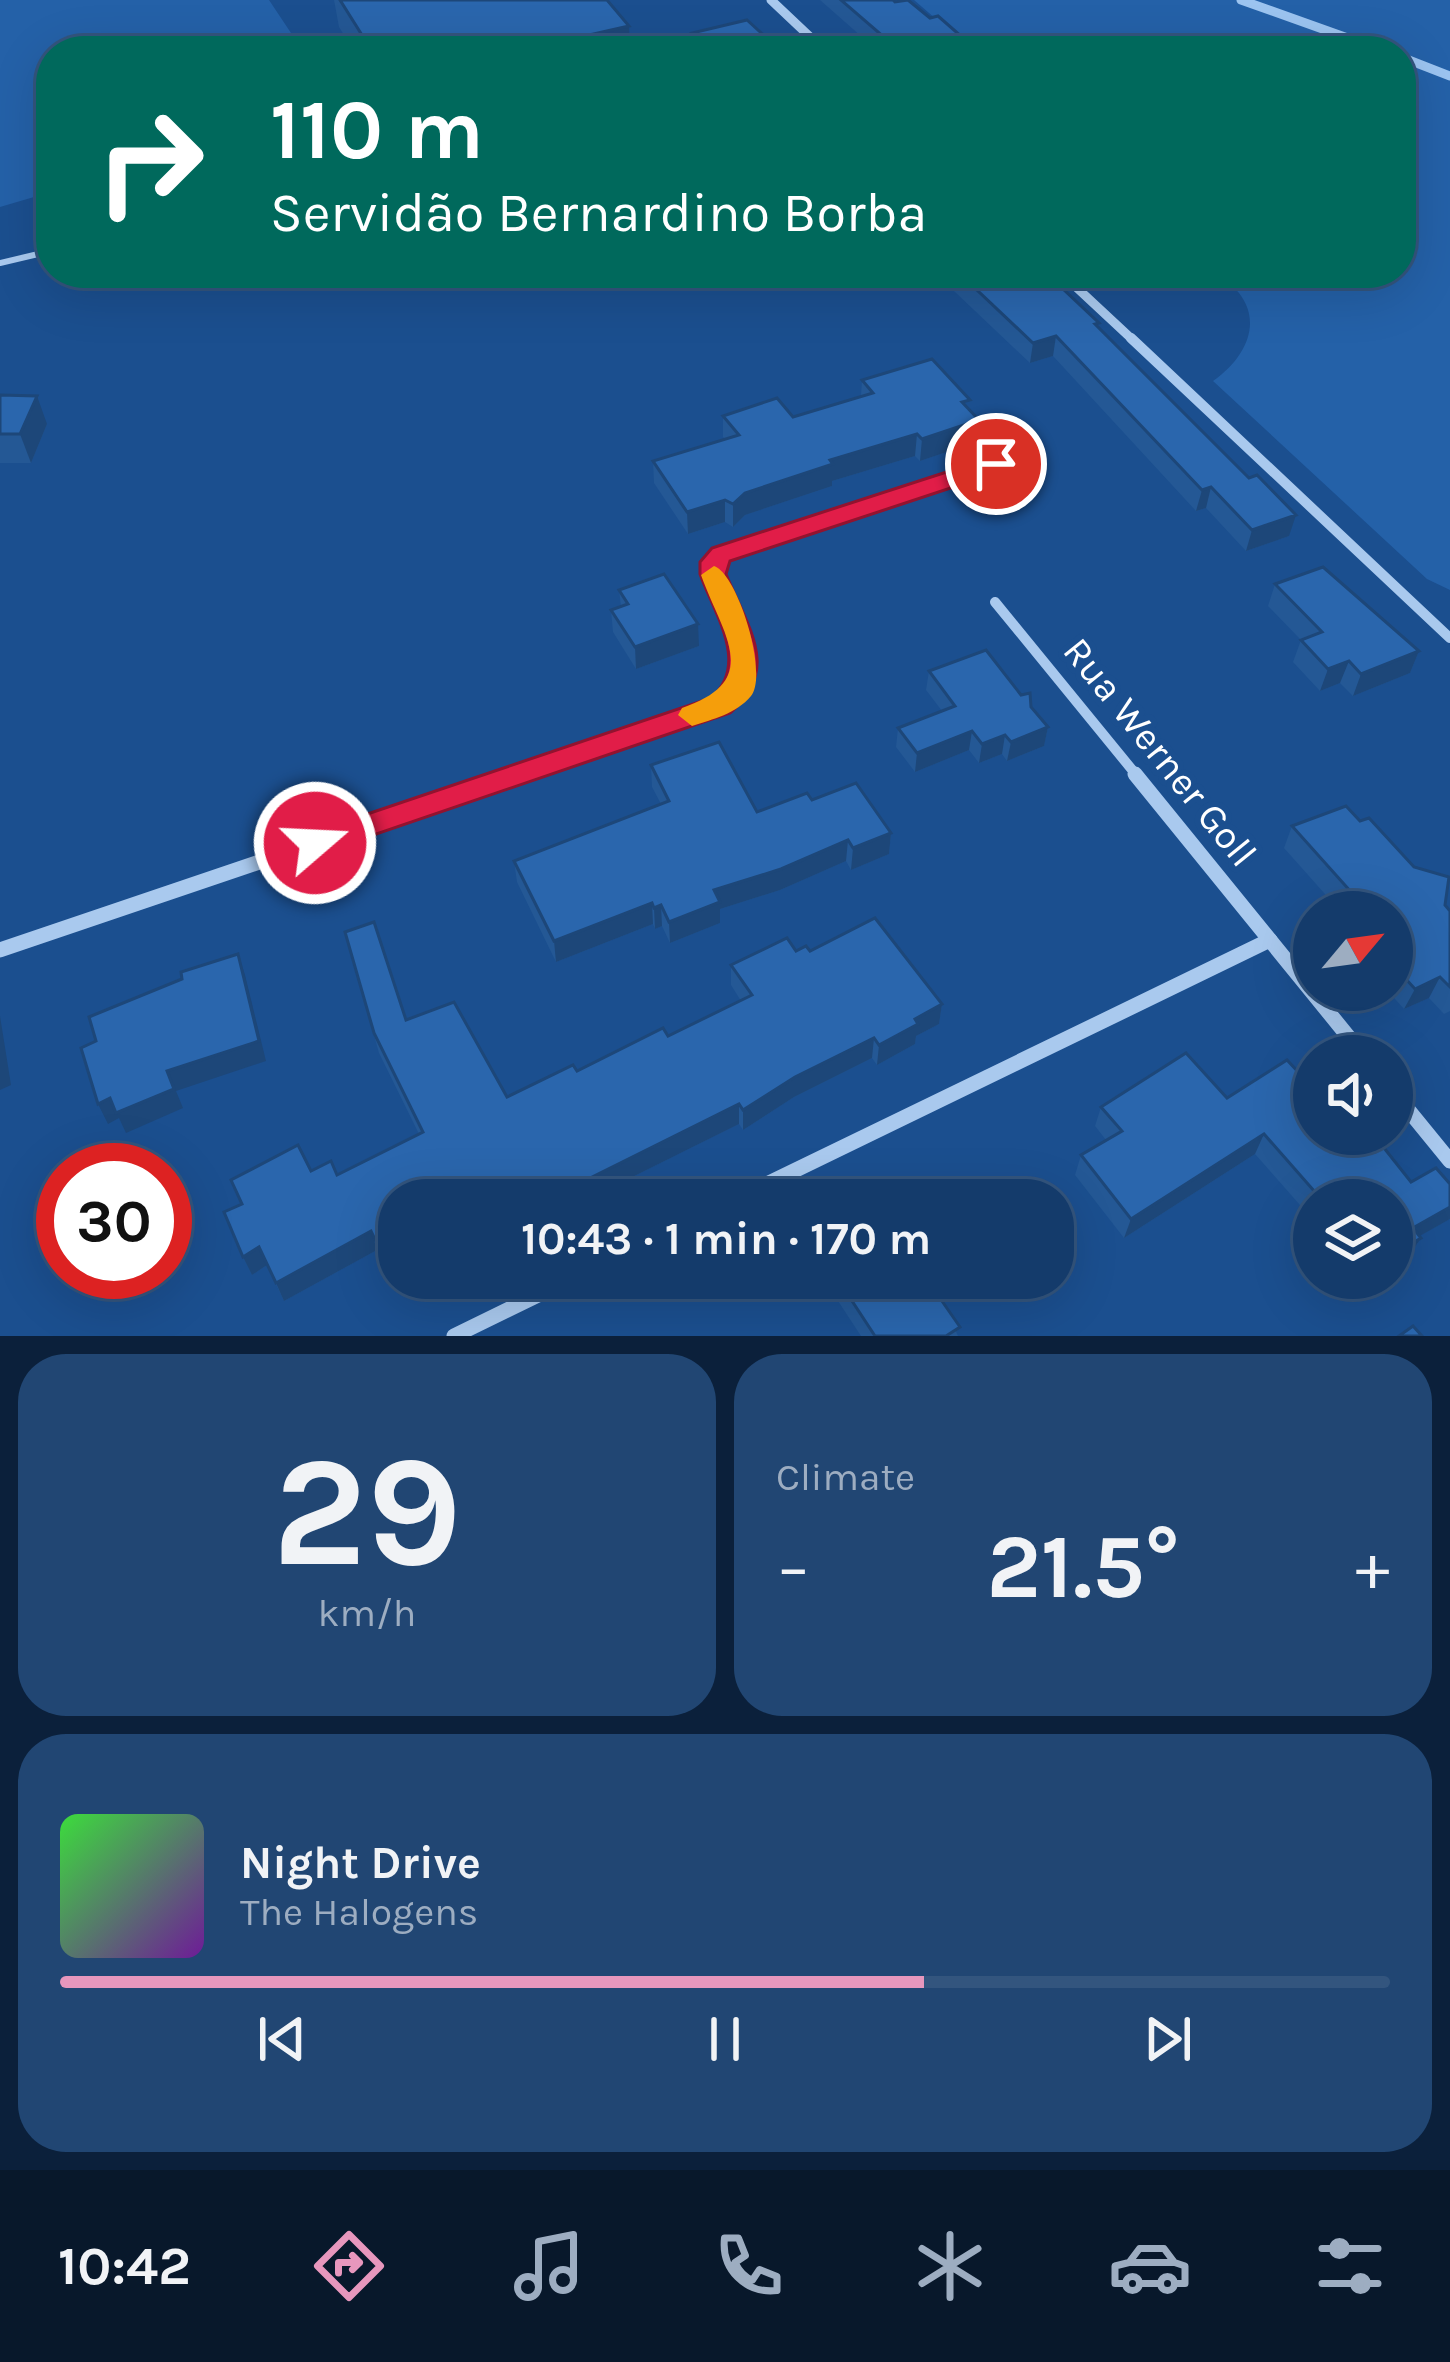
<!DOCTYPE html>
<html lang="en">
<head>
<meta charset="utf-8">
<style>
  :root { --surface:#143b6b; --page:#214673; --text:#f1f3f6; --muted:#9dadc1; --line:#33557e; --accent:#e797bd }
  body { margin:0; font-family:Karla,sans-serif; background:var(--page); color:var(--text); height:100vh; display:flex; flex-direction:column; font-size:45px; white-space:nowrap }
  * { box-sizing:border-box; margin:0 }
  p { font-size:39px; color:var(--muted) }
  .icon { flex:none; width:66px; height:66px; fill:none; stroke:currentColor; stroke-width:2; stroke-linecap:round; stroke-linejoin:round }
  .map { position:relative; height:1336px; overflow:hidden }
  .sheet { display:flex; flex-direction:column; gap:18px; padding:18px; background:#0b203b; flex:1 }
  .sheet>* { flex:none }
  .banner { position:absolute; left:36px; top:36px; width:1380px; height:252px; border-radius:48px; box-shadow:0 12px 48px #0002,0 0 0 3px var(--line); background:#00695c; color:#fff; overflow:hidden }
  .needle { width:78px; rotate:61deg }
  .fabs { position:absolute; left:1293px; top:891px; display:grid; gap:24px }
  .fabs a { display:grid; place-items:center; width:120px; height:120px; border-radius:50%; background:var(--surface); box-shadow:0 12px 48px #0002,0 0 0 3px var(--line); font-size:60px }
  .speed { position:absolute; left:36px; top:1143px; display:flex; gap:24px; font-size:60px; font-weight:700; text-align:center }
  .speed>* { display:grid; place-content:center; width:156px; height:156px; border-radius:50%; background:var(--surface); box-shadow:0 12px 48px #0002,0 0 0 3px var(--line); line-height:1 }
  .speed .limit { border:18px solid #d22; background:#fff; color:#111 }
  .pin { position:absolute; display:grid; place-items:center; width:102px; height:102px; color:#fff; margin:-51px; border:6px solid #fff; border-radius:50%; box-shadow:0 3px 12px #0007 }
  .me { position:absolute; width:132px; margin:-66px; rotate:71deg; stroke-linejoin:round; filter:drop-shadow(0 0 9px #0008) }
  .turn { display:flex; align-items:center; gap:42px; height:252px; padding:0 36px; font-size:54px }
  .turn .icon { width:156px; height:156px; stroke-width:2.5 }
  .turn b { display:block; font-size:84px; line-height:102px }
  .big { font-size:90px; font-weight:700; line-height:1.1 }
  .sheet .widget { flex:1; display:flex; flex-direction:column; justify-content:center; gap:18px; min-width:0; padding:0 42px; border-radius:48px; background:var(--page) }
  .sheet .dial { align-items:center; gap:0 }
  .dial b { font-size:156px; line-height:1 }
  .song { display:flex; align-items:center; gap:36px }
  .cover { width:144px; height:144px; border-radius:18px; background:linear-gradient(135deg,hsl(120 70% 55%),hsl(280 70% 35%)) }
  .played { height:12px; border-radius:6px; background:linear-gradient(90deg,var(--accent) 65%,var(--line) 65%) }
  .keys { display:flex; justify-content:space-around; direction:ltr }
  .heat { display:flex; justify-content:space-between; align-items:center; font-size:66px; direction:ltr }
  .sheet .tiles { flex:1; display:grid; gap:18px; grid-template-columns:1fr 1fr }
  .widget:last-child { grid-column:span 2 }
  .trip { position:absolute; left:378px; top:1179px; width:696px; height:120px; border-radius:48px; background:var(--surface); box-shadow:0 12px 48px #0002,0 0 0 3px var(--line); font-weight:700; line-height:120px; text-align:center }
  .dock { display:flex; height:192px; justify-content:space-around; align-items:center; background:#08182b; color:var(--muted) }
  .dock .icon { width:84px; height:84px }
  .dock .selected { color:var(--accent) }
  .dock b { font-size:54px; color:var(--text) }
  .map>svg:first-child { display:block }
  .green { fill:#2461a8 }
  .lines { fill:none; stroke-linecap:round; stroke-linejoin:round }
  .stream { stroke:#9cc4f0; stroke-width:9 }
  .service { stroke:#a9c9ee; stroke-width:6 }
  .minor-far2 { stroke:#a9c9ee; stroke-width:9 }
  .minor-far1 { stroke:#a9c9ee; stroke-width:10 }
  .minor { stroke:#a9c9ee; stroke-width:15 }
  .wall { fill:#245895 }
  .shaded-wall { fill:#1d4779 }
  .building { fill:#2a66ad; stroke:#1d4779; stroke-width:3 }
  .route { fill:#e11d48; stroke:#92132f; stroke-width:3 }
  .slow { fill:#f59e0b }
  .labels { text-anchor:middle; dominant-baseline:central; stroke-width:12; stroke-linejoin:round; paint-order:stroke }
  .street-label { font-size:39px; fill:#fff; stroke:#1b4f8f }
</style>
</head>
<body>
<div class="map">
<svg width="1450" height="1336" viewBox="0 0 1450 1336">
  <rect width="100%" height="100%" fill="#1b4f8f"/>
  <g class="green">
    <path d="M0 0H269L303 51H51V192L0 207Z"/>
    <path d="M914 0H1450V590L1427 579 1213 381C1257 350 1267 302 1214 273H1401V51H973Z"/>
  </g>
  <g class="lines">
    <g class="stream">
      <path d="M1241 0 1384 51"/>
      <path d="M1401 57 1450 76"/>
    </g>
    <path class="service" d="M0 263 51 251"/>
    <g class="minor-far2">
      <path d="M771 0 825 51"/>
      <path d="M1061 273 1134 341"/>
    </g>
    <g class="minor-far1">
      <path d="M1131 338 1450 638"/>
      <path d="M995 602 1138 777"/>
      <path d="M510 777 721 706 741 688 746 662 713 574V562L721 554 996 464"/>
    </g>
    <g class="minor">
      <path d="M1135 774 1364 1056"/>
      <path d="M0 950 519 774"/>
      <path d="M1392 1090 1450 1161"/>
      <path d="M734 1200 1270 940"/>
      <path d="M454 1336 573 1278"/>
    </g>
  </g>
  <g class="wall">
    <path d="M334 0H607L630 51H354L339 27Z"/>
    <path d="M820 0H893L930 18 978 51H878Z"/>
    <path d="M692 33 769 40 810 51H692Z"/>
    <path d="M935 273H1046L1289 536 1246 551 1206 508 1196 511 1053 356 1030 363Z"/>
    <path d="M1152 273H1196L1164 283Z"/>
    <path d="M862 380 968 409 976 442 920 461 915 456 832 481V486L745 515 733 527 725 522 688 534 654 483 653 461 725 439 723 437V416L793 417 861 396Z"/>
    <path d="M0 395 47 424 31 463H0Z"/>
    <path d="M1275 584 1419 651 1410 673 1353 696 1340 683 1320 691 1293 662 1301 640 1268 606Z"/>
    <path d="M619 590 699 646 636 669 613 632 611 610 621 607Z"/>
    <path d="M929 671 1031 707 1048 727 1044 746 1007 761 1002 754 979 763 969 750 915 772 896 747 898 728 942 711 926 690Z"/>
    <path d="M651 765 757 812 812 800 891 833 889 854 851 870 846 861 780 890 720 909V923L670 943 662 926 655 929 653 924 556 962 517 882 514 861 661 804 652 787Z"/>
    <path d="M1360 821 1450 911V1011L1444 1014 1429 998 1404 1009 1387 990H1392V912H1341L1284 848 1292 826Z"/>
    <path d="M345 932 406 1020 507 1097 668 1036 741 1001 731 985V965L796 951H810L942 1004 939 1024 916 1036 915 1044 877 1065 872 1058 794 1097 743 1130 739 1124 586 1200H399V1278H412L394 1287 377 1250 284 1301 267 1265 252 1275 243 1257 242 1204 311 1171 337 1175 419 1134 379 1053Z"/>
    <path d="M1186 1053 1227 1098 1287 1060 1314 1089V1134H1373L1411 1182 1436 1168 1450 1184V1219L1419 1236 1421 1238 1409 1256 1392 1266V1200H1314V1221L1255 1154 1124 1238 1075 1175 1081 1155 1106 1140 1095 1126 1101 1107Z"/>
    <path d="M823 1278H941L942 1301 958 1336H861Z"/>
    <path d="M1343 1278H1371L1352 1289Z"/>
  </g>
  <g class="shaded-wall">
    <path d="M629 26 630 51H518Z"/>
    <path d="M1166 273H1196L1164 283Z"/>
    <path d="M1056 336 1053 356 1030 363 1033 343Z"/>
    <path d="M37 396 47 424 31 463 20 434Z"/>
    <path d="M979 420 976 442 920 461 922 439Z"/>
    <path d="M917 434 915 456 832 481V486L745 515 733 527V504L745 493 830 460Z"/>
    <path d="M1211 487 1206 508 1196 511 1202 490Z"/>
    <path d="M725 500V522L688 534 687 512Z"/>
    <path d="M1296 515 1289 536 1246 551 1252 530Z"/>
    <path d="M698 624 699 646 636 669 635 647Z"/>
    <path d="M1419 651 1410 673 1353 696 1361 674Z"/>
    <path d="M1349 661 1340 683 1320 691 1328 669Z"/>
    <path d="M1048 727 1044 746 1007 761 1011 742Z"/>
    <path d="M972 731 969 750 915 772 917 753Z"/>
    <path d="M1005 735 1002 754 979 763 982 744Z"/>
    <path d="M891 833 889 854 851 870 853 848Z"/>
    <path d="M848 840 846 861 780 890 720 909V923L670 943 669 922 714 890Z"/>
    <path d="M652 903 653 924 556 962 554 941Z"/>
    <path d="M661 905 662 926 655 929 654 908Z"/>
    <path d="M238 954 245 975 266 1061 176 1091 183 1108 126 1133 119 1118 108 1124 98 1104 167 1071Z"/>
    <path d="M1440 977 1429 998 1404 1009 1415 989Z"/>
    <path d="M942 1004 939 1024 916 1036 915 1044 877 1065 879 1045 915 1019Z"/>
    <path d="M0 1016 11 1085 0 1090Z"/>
    <path d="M874 1038 872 1058 794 1097 743 1130V1110L795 1077Z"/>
    <path d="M739 1104V1124L586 1200H534Z"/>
    <path d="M1264 1134 1255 1154 1124 1238 1131 1219Z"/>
    <path d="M1450 1207V1219L1400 1247 1413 1228Z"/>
    <path d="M371 1231 377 1250 284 1301 276 1283Z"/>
    <path d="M1421 1238 1409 1256 1392 1266V1255Z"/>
    <path d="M259 1247 267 1265 252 1275 243 1257Z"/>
    <path d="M399 1264V1278H412L394 1287 389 1269Z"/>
    <path d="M1359 1278H1371L1352 1289Z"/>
    <path d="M946 1284 942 1302 935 1291Z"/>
  </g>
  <g class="building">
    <path d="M340 0H607L629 26 518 51H372Z"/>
    <path d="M841 0H893L895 2 908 0 930 18 938 16 978 51H900Z"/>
    <path d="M747 20 769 40 793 35 810 51H710L692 33Z"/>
    <path d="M959 273H1046L1099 323 1095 324 1249 478 1257 475 1296 515 1252 530 1211 487 1202 490 1056 336 1033 343Z"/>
    <path d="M932 359 970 400 962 402 979 420 922 439 917 434 830 460 833 464 745 493 733 504 725 500 687 512 653 461 739 435 723 416 777 398 793 417 873 393 862 380Z"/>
    <path d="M0 395 37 396 20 434H0Z"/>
    <path d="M1323 567 1419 651 1361 674 1349 661 1328 669 1301 640 1322 632 1275 584Z"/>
    <path d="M664 574 698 624 635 647 611 610 628 604 619 590Z"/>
    <path d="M986 650 1021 695 1030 693 1031 707 1048 727 1011 742 1005 735 982 744 972 731 917 753 898 728 955 706 929 671Z"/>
    <path d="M719 742 757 812 807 793 812 800 856 783 891 833 853 848 848 840 781 869 714 890 720 902 669 922 661 905 654 908 652 903 554 941 514 861 669 801 651 765Z"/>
    <path d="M1346 806 1360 821 1369 818 1414 867 1449 877 1445 905 1450 911V987L1440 977 1415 989 1392 964V943L1396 942 1392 937V912H1369L1292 826Z"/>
    <path d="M875 918 942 1004 915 1019 918 1024 879 1045 874 1038 795 1077 743 1110 739 1104 578 1184 534 1200H399V1264L389 1269 371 1231 276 1283 259 1247 243 1257 224 1212 242 1204 231 1180 298 1145 311 1171 331 1161 337 1175 423 1132 374 1033 345 932 374 922 406 1020 454 1002 507 1097 573 1065 577 1071 663 1028 668 1036 752 995 731 965 787 938 796 951 806 946 810 951Z"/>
    <path d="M238 954 259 1041 167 1071 174 1089 116 1113 110 1098 98 1104 81 1048 96 1041 89 1017 182 979 181 972Z"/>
    <path d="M1186 1053 1227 1098 1287 1060 1314 1089V1134H1373L1411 1182 1436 1168 1450 1184V1207L1413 1228 1421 1238 1392 1255V1200H1322L1264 1134 1131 1219 1081 1155 1122 1131 1101 1107Z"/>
    <path d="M837 1278H941L946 1284 935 1291 960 1327 946 1336H875Z"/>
    <path d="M1413 1326 1422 1336H1399Z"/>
  </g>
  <path class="route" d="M996 456 1008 464 1005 470 730 561 726 574C747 627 782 669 730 713L315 855 305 852 300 843 305 835 711 698C750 665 715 615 700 574V562L712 548Z"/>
  <path class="slow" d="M714 566C737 573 769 673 751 696 736 714 713 719 692 726L678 715 682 708C764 680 723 636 701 575Z"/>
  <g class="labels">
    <g class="street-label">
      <text transform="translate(1160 752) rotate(51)">Rua Werner Goll</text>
    </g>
  </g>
</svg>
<div class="fabs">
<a><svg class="needle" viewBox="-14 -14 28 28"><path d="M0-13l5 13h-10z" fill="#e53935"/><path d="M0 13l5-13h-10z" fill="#9dadc1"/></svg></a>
<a><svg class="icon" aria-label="sound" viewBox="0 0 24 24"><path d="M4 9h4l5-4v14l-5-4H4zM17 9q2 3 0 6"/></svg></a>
<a><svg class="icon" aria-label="layers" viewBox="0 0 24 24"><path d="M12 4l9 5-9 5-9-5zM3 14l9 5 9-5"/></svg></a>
</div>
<div class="speed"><div class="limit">30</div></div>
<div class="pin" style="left:996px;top:464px;background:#d93025"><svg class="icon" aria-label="arrive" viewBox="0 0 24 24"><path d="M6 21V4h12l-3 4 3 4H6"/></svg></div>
<svg class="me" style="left:315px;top:843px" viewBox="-20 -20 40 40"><circle r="17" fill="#e11d48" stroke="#fff" stroke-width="3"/><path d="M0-11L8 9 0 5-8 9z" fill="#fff"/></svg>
<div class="trip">10:43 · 1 min · 170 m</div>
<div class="banner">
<div class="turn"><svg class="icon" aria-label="right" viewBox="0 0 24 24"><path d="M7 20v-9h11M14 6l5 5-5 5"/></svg><div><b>110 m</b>Servidão Bernardino Borba</div></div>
</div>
</div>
<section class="sheet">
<div class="tiles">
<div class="widget dial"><b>29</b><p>km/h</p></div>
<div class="widget"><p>Climate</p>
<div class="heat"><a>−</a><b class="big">21.5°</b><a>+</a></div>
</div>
<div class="widget">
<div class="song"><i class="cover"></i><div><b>Night Drive</b><p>The Halogens</p></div></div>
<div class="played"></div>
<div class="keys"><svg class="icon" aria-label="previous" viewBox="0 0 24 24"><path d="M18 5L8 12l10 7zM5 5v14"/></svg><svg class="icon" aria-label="pause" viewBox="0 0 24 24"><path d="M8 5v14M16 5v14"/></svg><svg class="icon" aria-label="next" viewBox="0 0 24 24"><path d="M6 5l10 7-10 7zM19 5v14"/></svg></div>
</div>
</div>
</section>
<nav class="dock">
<b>10:42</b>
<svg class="icon selected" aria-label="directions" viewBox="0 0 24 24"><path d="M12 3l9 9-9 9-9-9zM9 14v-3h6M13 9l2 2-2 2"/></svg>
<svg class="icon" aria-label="music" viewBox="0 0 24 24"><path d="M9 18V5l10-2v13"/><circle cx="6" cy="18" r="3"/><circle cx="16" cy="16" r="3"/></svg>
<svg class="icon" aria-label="phone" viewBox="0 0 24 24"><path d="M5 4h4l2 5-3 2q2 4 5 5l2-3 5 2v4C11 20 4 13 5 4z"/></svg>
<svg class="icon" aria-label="climate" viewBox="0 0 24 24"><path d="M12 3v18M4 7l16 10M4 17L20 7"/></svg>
<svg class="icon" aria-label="car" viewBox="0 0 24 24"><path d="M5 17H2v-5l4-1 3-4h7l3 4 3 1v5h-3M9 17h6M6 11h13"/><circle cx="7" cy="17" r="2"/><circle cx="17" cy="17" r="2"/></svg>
<svg class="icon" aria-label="filters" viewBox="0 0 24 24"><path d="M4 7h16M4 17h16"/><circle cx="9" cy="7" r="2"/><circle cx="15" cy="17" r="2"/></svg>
</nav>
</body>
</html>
